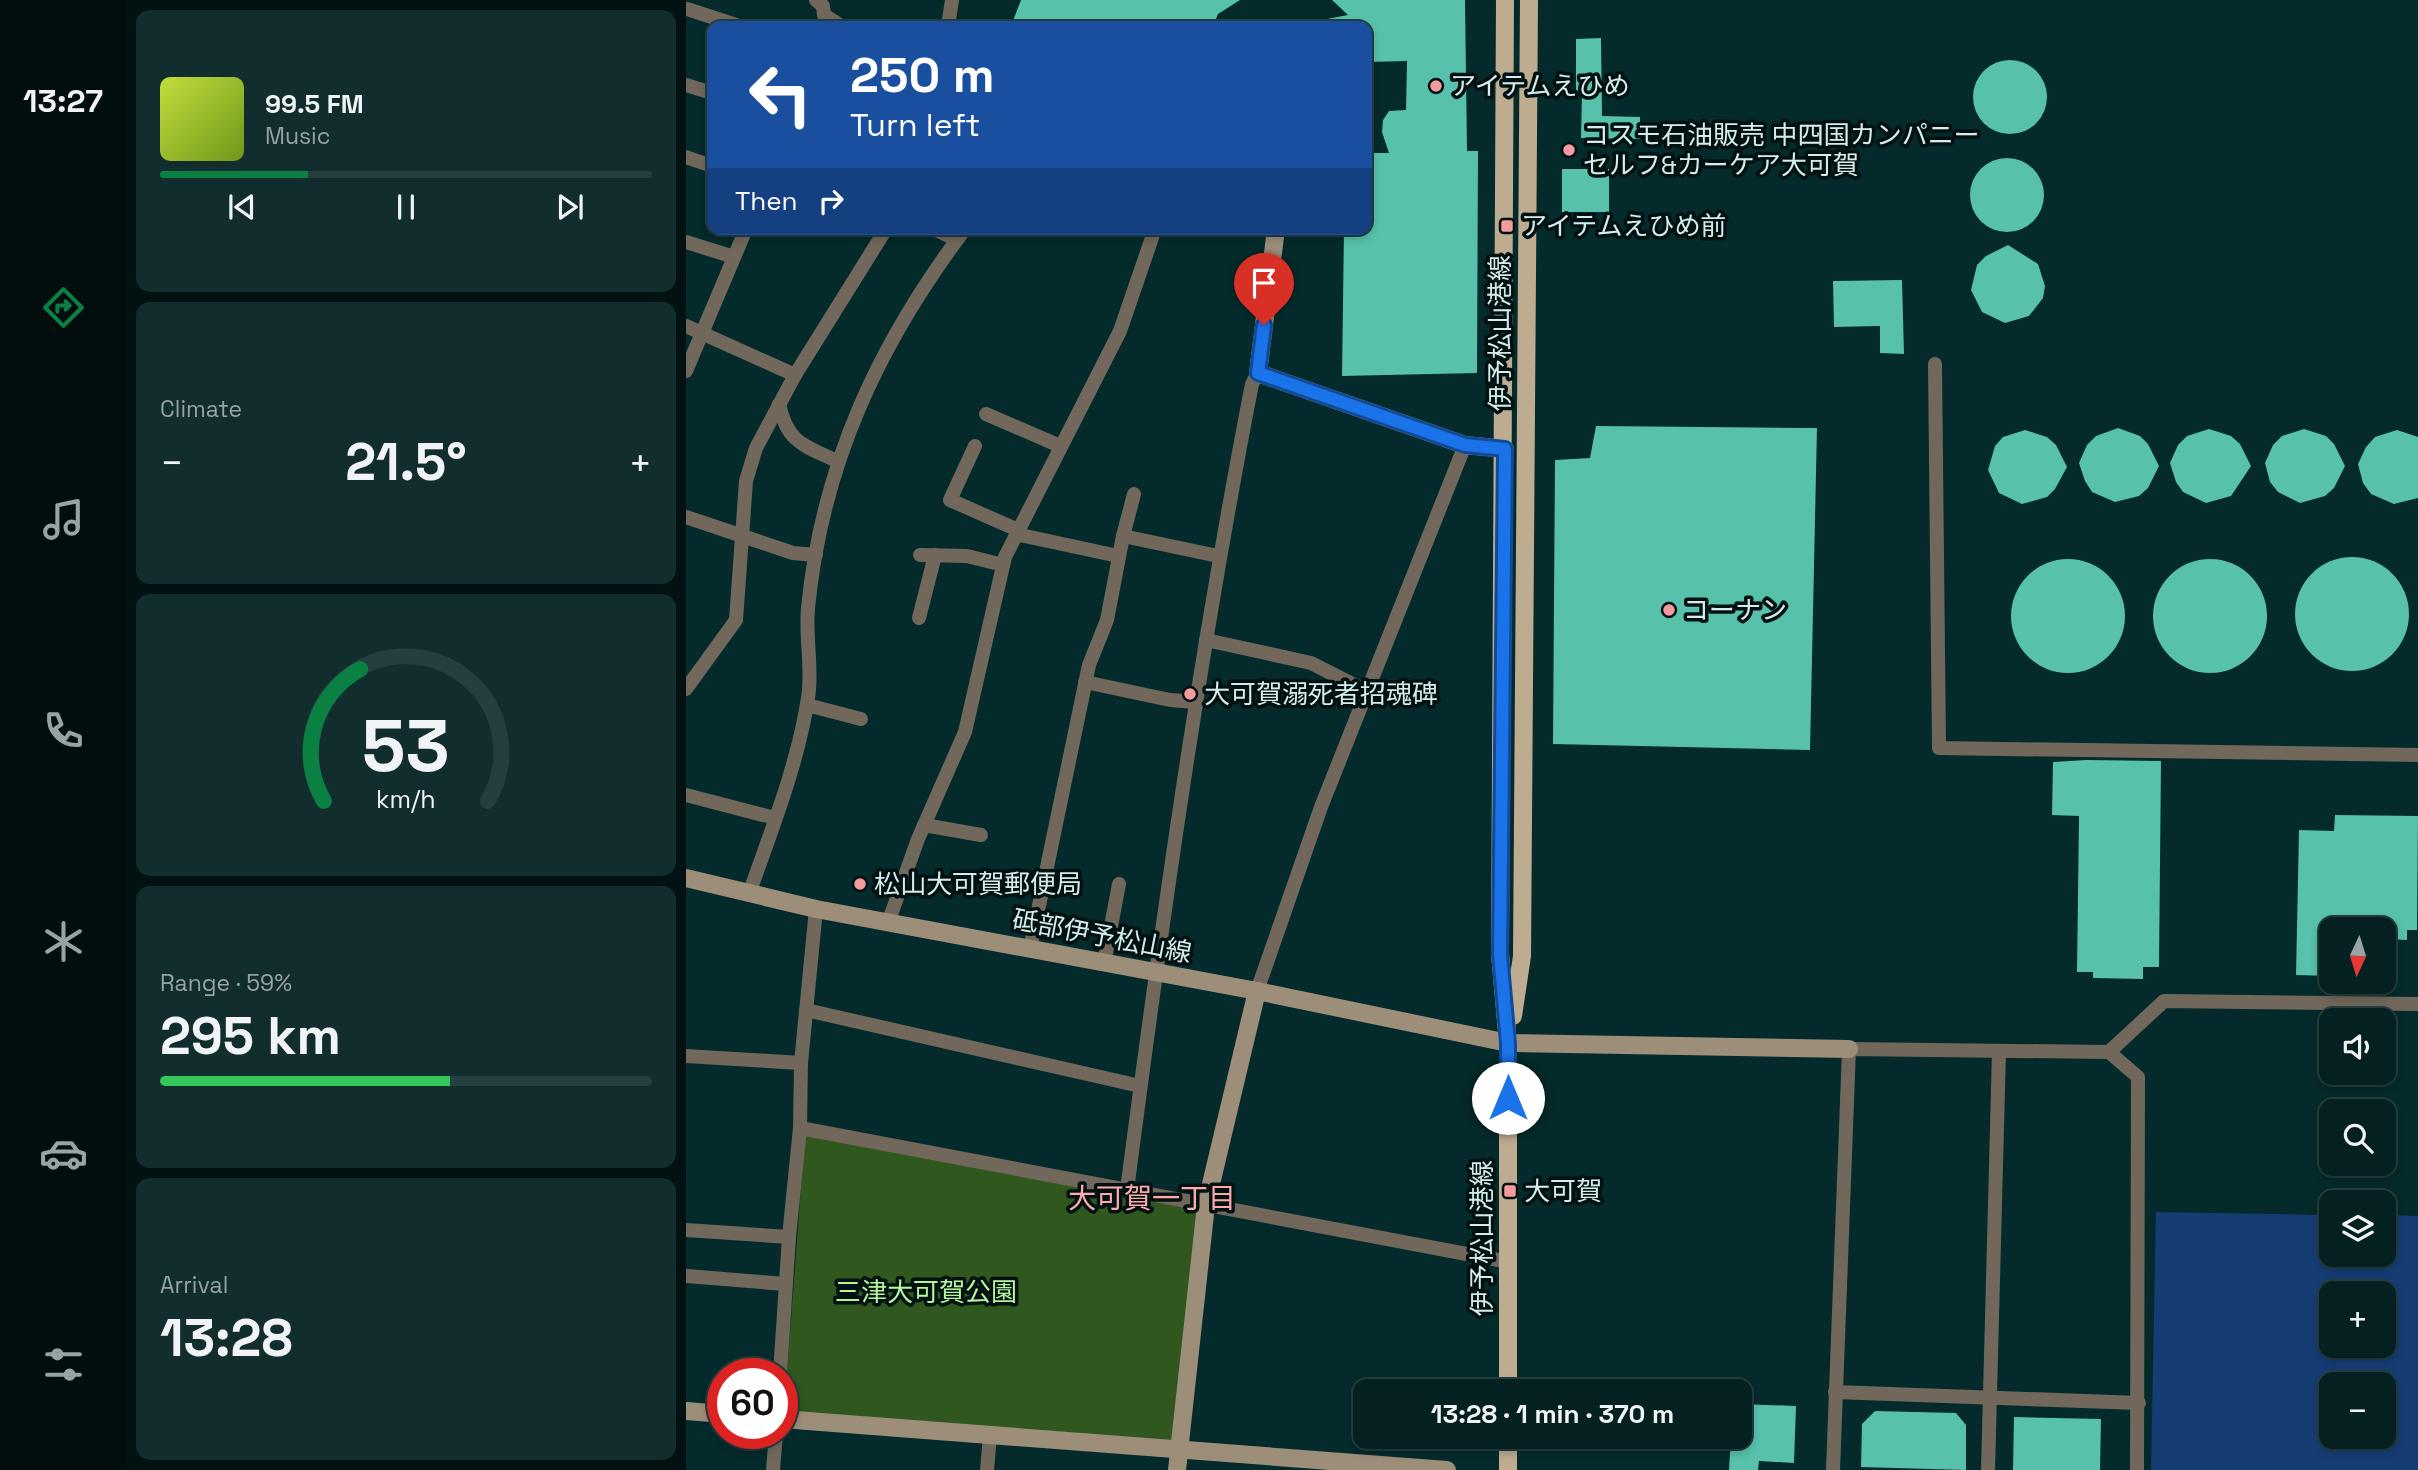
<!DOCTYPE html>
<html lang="en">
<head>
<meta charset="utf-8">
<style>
  :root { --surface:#042020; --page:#122d2d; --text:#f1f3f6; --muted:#97a3a5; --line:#253e3e; --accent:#0b8043 }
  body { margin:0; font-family:"Space Grotesk","Noto Sans JP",sans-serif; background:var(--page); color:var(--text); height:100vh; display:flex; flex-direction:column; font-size:26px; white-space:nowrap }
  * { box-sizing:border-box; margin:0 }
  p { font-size:23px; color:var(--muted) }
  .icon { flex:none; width:38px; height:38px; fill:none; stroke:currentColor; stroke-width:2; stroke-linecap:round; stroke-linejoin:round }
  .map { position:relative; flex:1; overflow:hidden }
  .panel { display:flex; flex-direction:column; gap:10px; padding:10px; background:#021212; width:560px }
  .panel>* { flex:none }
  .hud { position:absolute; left:21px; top:21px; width:665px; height:214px; border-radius:14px; box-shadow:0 4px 10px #0003,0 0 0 2px var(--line); background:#1a4fa0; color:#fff; overflow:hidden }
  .needle { width:46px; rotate:184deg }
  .tools { position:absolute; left:1633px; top:917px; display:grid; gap:14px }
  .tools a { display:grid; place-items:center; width:77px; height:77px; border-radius:14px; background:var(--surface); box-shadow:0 4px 10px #0003,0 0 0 2px var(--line); font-size:35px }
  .speed { position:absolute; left:21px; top:1358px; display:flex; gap:14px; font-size:35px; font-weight:700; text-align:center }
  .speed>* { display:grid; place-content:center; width:91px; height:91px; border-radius:50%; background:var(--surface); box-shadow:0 4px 10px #0003,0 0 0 2px var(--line); line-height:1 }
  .speed .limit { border:10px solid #d22; background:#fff; color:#111 }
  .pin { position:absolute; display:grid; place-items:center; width:60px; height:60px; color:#fff; margin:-72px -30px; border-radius:50% 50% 50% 0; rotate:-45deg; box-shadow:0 0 7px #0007 }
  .pin .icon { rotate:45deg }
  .me { position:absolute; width:77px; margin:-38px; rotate:0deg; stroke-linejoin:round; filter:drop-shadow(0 0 5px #0008) }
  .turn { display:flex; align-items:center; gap:24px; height:147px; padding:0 28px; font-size:32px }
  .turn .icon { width:91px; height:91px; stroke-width:2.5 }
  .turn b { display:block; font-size:49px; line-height:60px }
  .then { display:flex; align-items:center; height:66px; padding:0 28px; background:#0003; gap:14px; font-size:26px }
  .big { font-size:52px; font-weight:800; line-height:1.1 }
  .panel .tile { flex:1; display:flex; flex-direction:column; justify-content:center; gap:10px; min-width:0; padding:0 24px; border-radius:14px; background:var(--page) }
  .panel .dial { align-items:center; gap:0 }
  .dial svg { height:182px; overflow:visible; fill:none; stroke:var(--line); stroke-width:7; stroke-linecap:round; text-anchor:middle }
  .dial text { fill:var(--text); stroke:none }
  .song { display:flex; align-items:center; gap:21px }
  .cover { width:84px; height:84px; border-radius:10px; background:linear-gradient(135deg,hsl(70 70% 55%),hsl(80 70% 35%)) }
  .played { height:7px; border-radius:4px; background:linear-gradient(90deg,var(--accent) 30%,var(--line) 30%) }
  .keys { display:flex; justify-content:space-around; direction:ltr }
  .heat { display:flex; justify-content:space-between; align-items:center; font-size:38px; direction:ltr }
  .charge { height:10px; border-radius:5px; background:linear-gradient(90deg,#34c759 59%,var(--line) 0) }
  .trip { position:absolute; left:667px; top:1379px; width:399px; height:70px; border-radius:14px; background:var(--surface); box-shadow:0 4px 10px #0003,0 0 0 2px var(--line); font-weight:800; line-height:70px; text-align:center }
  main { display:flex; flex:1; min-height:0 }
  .menu { display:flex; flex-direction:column; width:126px; justify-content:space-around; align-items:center; background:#020d0d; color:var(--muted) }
  .menu .icon { width:49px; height:49px }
  .menu .current { color:var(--accent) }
  .menu b { font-size:32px; color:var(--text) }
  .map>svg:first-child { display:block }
  .green { fill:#2f571e }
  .water { fill:#153d74; fill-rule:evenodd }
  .building { fill:#57c1ab }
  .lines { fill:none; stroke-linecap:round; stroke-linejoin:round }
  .street { stroke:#71685b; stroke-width:14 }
  .secondary { stroke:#9d8e7a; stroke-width:18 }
  .primary { stroke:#beac91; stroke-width:18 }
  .route-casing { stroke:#114b97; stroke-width:18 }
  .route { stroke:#1a73e8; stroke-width:12 }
  .poi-dot { fill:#f59b9e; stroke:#011111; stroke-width:2.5 }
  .labels { text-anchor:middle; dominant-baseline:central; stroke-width:7; stroke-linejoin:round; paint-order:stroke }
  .poi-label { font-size:26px; fill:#d4ecec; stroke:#011111; text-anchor:start }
  .street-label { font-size:26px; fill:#d4ecec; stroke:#011111 }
  .park-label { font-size:26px; fill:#b5f69c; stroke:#011111 }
  .neighbourhood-label { font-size:28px; fill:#feaaad; stroke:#011111 }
</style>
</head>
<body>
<main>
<nav class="menu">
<b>13:27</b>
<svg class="icon current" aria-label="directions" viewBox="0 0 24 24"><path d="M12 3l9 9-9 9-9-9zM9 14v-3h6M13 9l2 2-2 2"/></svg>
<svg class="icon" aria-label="music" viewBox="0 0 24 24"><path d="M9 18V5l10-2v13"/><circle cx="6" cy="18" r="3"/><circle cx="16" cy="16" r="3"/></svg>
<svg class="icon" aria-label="phone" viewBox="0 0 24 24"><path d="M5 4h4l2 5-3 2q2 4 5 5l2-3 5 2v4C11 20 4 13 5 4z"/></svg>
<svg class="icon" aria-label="climate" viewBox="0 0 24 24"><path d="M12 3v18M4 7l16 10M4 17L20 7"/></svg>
<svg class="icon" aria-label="car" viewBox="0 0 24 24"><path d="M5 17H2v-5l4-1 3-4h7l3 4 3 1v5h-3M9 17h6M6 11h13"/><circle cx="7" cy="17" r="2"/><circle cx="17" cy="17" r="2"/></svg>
<svg class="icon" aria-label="filters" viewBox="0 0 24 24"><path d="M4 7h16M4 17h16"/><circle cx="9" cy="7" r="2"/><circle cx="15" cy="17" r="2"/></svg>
</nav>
<section class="panel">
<div class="tile">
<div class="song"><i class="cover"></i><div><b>99.5 FM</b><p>Music</p></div></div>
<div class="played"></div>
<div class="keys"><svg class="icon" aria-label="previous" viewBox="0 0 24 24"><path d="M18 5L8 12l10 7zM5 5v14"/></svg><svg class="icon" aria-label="pause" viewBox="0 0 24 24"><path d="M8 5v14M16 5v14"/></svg><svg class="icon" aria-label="next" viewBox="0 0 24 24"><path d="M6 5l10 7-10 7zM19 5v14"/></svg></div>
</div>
<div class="tile"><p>Climate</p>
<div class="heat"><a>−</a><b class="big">21.5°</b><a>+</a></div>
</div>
<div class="tile dial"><svg viewBox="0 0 100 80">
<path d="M14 69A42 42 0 1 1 86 69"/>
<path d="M14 69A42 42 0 0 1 30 11" stroke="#0b8043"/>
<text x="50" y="56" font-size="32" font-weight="700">53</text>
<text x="50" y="72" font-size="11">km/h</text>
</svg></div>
<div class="tile"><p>Range · 59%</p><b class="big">295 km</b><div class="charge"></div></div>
<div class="tile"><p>Arrival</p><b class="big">13:28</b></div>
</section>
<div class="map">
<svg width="1732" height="1470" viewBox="0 0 1732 1470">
  <rect width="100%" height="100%" fill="#052a2b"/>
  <path class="green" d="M119 1134 514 1209 488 1444 98 1413Z"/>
  <path class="water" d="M1470 1212 1645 1215V1255H1698V1215L1732 1216V1470H1465ZM1645 1293H1698V1346H1645ZM1698 1384V1437H1645V1384Z"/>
  <g class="building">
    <path d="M335 0H554L532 14 527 26H325Z"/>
    <path d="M646 0H779L781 151H792L791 373 656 376 658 229H681V153H703L696 132 697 120 703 111 720 110 721 61 681 62V26H641V19L662 15Z"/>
    <path d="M915 38 916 116 954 117V139L895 138 896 93H890V39Z"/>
    <circle cx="1324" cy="97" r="37"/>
    <circle cx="1321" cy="195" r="37"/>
    <rect x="876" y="169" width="47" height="43"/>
    <path d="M1322 245 1352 264 1359 286 1357 298 1343 316 1319 323 1296 312 1285 290 1291 265 1300 256Z"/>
    <path d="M1216 280 1218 354 1194 353V326L1148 327 1147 281Z"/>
    <path d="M910 426 1131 428 1124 750 867 744 869 460 904 458Z"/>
    <path d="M1432 428 1454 436 1462 444 1473 466 1462 488 1453 496 1429 502 1406 492 1399 481 1393 463 1401 445 1410 436Z"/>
    <path d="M1523 429 1545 436 1554 444 1565 466 1545 496 1520 503 1497 492 1490 482 1484 463 1492 445 1501 436Z"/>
    <path d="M1618 429 1640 436 1648 444 1659 466 1648 488 1639 496 1614 503 1592 492 1584 482 1579 463 1587 445 1596 436Z"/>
    <path d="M1339 430 1361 437 1370 445 1381 467 1369 489 1361 497 1336 504 1313 493 1302 470 1309 446 1317 437Z"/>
    <path d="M1711 430 1732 437V498L1708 504 1685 494 1677 483 1672 464 1680 447 1689 437Z"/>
    <circle cx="1666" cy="614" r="57"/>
    <circle cx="1382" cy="616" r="57"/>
    <circle cx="1524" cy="616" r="57"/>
    <path d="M1400 760 1475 761 1473 967H1457V979L1407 978V972H1391L1393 816 1366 815 1367 762Z"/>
    <path d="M1649 815 1732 816 1731 930H1721V940L1698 939V929H1643V976L1610 975 1613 830 1648 831Z"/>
    <path d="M1054 1404 1110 1406 1108 1463 1073 1461 1072 1470H1043L1045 1437H1054Z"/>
    <path d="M1189 1411 1270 1413 1280 1425V1470L1175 1467 1176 1424Z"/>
    <path d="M1328 1417 1415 1419 1414 1470H1327Z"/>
  </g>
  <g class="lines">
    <g class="street">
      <path d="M130 0 137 6 138 15 155 26"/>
      <path d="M1 9 53 26"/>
      <path d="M262 26 266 0"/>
      <path d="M0 85 26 93"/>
      <path d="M0 157 26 166"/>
      <path d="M248 229 271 240"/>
      <path d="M0 242 48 257"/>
      <path d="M0 326 109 375 70 448 60 481 50 620 0 689"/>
      <path d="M1249 364 1253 748 1732 755"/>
      <path d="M0 371 60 229"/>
      <path d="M109 375 200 229"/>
      <path d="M93 404C101 443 119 446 151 461"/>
      <path d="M300 414 374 446"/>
      <path d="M289 446 264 500 332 530"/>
      <path d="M0 517 107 553 130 555"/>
      <path d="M330 534 432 556"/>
      <path d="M437 536 532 556"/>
      <path d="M234 555 281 556 317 565"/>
      <path d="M233 618 249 555"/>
      <path d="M520 640 625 663 680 691"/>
      <path d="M399 682 484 700 510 702"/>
      <path d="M121 705 175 719"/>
      <path d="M0 795 89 818"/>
      <path d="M238 825 295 835"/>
      <path d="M64 891C86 829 112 763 122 698 127 668 119 638 122 608 136 464 193 343 279 229"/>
      <path d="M202 923 232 839 279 732 319 557 434 331 469 229"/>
      <path d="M344 949 403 665 421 620 437 536 448 494"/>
      <path d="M418 963 433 884"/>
      <path d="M571 991 635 807 779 445"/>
      <path d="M120 1010 454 1086"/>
      <path d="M1423 1052 1452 1077 1451 1470"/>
      <path d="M0 1056 115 1063"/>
      <path d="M114 1128 823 1262"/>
      <path d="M441 1190C476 921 514 651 566 384L572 373"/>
      <path d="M0 1230 103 1237"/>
      <path d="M1 1276 99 1284"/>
      <path d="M94 1374 103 1237 114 1128 115 1063 130 909"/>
      <path d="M1149 1392 1453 1403"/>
      <path d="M87 1470 90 1433"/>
      <path d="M301 1470 304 1436"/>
      <path d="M1147 1470 1163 1049 1423 1052 1478 1001 1732 1004"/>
      <path d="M1302 1470 1313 1051"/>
    </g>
    <g class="secondary">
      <path d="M590 229 572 373 779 445 819 449"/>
      <path d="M0 878 130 909 571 991 822 1043 1163 1049"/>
      <path d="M0 1411 37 1414"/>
      <path d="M96 1419 761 1470"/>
      <path d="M491 1470 520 1205 571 991"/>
    </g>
    <g class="primary">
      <path d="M819 0 814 954 822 1043V1391"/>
      <path d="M827 1016 836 956 843 0"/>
      <path d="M822 1470V1437"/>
    </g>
  </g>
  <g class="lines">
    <g class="route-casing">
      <path id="route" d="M578 325 572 373 779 445 819 449 814 954 822 1043V1098"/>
    </g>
    <use href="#route" class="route"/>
  </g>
  <g class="poi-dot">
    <circle cx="750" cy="86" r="7"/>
    <circle cx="883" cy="150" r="7"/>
    <rect x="814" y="219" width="14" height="14" rx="3.5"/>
    <circle cx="983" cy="610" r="7"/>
    <circle cx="504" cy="694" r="7"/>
    <circle cx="174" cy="884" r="7"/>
    <rect x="817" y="1184" width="14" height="14" rx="3.5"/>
  </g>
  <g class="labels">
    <g class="poi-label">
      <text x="764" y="86">アイテムえひめ</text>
      <text x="897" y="135">コスモ石油販売 中四国カンパニー<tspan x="897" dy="30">セルフ&amp;カーケア大可賀</tspan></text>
      <text x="835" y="226">アイテムえひめ前</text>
      <text x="997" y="610">コーナン</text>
      <text x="518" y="694">大可賀溺死者招魂碑</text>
      <text x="188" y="884">松山大可賀郵便局</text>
      <text x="838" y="1191">大可賀</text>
    </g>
    <g class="street-label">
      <text transform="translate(814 333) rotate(-90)">伊予松山港線</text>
      <text transform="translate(416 936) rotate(11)">砥部伊予松山線</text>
      <text transform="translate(796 1238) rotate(-90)">伊予松山港線</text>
    </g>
    <g class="park-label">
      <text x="240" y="1292">三津大可賀公園</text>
    </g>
    <g class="neighbourhood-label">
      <text x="466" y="1198">大可賀一丁目</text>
    </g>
  </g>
</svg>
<div class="tools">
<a><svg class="needle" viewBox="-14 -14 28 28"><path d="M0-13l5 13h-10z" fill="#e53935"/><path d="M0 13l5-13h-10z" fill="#97a3a5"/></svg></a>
<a><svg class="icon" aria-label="sound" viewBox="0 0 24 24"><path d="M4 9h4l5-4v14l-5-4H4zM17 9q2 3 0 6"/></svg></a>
<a><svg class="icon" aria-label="search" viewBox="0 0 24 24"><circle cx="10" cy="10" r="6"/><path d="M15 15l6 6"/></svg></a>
<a><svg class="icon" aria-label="layers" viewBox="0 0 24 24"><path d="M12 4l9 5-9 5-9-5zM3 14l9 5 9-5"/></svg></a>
<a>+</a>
<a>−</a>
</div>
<div class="speed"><div class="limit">60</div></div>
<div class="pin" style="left:578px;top:325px;background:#d93025"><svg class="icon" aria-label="arrive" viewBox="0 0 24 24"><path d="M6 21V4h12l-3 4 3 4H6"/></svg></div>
<svg class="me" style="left:822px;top:1098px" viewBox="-20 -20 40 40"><circle r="19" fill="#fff"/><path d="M0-13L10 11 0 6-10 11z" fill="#1a73e8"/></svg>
<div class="trip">13:28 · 1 min · 370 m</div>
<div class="hud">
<div class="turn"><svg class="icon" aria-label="left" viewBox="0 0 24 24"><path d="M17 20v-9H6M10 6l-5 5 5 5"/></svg><div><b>250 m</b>Turn left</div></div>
<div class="then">Then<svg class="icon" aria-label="right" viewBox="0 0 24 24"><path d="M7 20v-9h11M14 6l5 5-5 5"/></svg></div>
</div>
</div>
</main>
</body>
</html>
